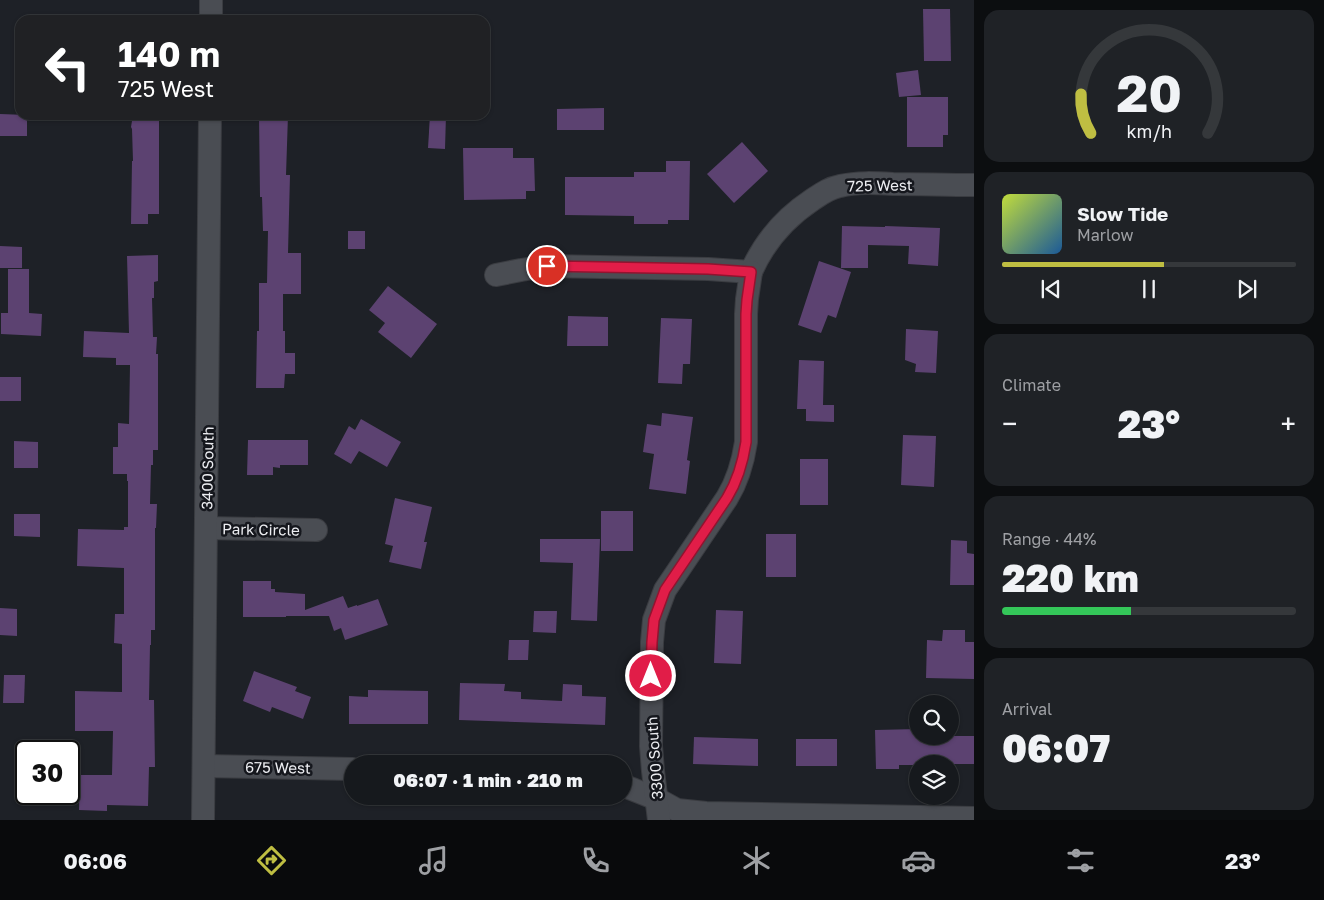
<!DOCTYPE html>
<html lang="en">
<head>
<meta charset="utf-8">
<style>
  :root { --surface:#16191d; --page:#1f2226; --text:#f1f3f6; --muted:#9ea0a4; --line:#35383b; --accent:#bfbe42 }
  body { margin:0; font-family:"Golos Text",sans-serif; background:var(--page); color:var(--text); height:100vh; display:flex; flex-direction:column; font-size:19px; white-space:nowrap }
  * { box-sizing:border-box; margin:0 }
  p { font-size:16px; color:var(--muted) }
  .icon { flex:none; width:28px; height:28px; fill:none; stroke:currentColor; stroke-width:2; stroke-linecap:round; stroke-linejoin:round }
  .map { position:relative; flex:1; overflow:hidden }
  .sheet { display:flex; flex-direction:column; gap:10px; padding:10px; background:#0c0e10; width:350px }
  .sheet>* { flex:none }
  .banner { position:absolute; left:15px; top:15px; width:475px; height:105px; border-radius:15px; box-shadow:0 1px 4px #0004,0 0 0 1px var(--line); background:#202124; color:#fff; overflow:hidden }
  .tools { position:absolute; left:909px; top:695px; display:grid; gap:10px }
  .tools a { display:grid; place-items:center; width:50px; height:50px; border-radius:50%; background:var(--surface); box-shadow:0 1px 4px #0004,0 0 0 1px var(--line); font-size:25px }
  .speed { position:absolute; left:15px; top:740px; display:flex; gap:10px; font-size:25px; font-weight:700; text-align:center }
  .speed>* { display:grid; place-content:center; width:65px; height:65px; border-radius:50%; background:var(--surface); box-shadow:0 1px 4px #0004,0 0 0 1px var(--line); line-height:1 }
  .speed .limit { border:2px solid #111; border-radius:8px; background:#fff; color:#111 }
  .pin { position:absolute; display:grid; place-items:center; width:42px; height:42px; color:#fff; margin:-21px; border:2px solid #fff; border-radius:50%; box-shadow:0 1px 5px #0007 }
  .me { position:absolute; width:55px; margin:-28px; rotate:0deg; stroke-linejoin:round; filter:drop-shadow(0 0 4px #0008) }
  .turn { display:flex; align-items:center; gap:18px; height:105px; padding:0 20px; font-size:22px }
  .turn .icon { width:65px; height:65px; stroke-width:2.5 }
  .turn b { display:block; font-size:35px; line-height:42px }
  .big { font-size:38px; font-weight:800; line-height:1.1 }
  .sheet .card { flex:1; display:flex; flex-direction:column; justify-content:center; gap:8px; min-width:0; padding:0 18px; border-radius:15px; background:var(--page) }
  .sheet .dial { align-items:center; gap:0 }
  .dial svg { height:130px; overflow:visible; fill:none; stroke:var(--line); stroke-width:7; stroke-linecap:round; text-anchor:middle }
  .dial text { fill:var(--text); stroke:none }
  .song { display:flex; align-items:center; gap:15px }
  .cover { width:60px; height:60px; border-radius:8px; background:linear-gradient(135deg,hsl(70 70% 55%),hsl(210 70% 35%)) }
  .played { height:5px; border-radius:2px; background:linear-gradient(90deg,var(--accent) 55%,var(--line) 55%) }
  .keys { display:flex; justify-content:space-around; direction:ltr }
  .heat { display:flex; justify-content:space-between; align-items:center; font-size:28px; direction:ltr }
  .charge { height:8px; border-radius:4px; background:linear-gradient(90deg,#34c759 44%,var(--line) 0) }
  .trip { position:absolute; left:344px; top:755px; width:288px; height:50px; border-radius:25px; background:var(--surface); box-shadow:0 1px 4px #0004,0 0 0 1px var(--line); font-weight:800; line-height:50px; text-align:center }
  .dock { display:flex; height:80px; justify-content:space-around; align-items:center; background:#090a0c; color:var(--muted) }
  .dock .icon { width:35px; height:35px }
  .dock .on { color:var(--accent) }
  .dock b { font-size:22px; color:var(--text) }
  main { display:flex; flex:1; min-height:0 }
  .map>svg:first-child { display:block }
  .building { fill:#5c4271 }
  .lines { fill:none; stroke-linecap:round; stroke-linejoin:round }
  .minor-casing { stroke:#3a3c41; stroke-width:24 }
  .minor { stroke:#4a4d53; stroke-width:22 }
  .route-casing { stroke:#92132f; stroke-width:12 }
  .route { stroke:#e11d48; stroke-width:9 }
  .labels { text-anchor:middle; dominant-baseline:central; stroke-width:5; stroke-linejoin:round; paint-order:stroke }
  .street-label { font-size:15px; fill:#ecedf1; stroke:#15171d }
</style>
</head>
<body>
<main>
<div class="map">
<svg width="974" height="820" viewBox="0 0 974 820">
  <rect width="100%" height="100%" fill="#1e2127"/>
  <g class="building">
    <path d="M923 9H950L951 61H924Z"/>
    <path d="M918 70 921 95 899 97 896 73Z"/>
    <path d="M907 97H948V135H943V147H907Z"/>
    <path d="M604 108V130H557V109Z"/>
    <path d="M0 114 27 115V136H0Z"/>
    <path d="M135 115H159V214H148V224H131L132 161H133L132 129 131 127 132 121Z"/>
    <path d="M259 115H288L286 175H290L288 253H301V294H283V331H285V353H295V374H285L284 388H256L257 331H259V283H267L268 231H263L262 197H260Z"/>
    <path d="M430 115H446L445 149 428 148Z"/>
    <path d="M742 142 768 171 734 203 707 174Z"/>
    <path d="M463 148H513V158H534L535 191H526V199L464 200Z"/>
    <path d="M666 161H690L689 220H668V224H634V216L565 215V177H634V172H666Z"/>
    <path d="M842 226 885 227V226L940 228 938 266 908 264 909 246 868 245V268H841Z"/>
    <rect x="348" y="231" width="17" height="18"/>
    <path d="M0 246 22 247V268H0Z"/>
    <path d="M158 255V281L154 282V298H152L153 337H157L156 354H158V450H153V465H151L150 504H157L156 528H155V630H151V645H150L149 700H154L155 767H149L148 806 107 805V811L79 810 80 775H112L113 731H75V691L122 692V644L114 643 115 614H124V568L77 566 78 529 124 530V527H128V481H127V474H113V447H118V423L129 424 130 365H116V358L83 357 84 331 129 333 127 256Z"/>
    <path d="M819 261 851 272 836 318 828 315 821 333 798 325Z"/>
    <path d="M8 269H29V313L42 314 41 336 1 334V313H8Z"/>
    <path d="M388 286 437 324 411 358 378 332 385 323 369 310Z"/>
    <path d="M568 316 608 317V346H567Z"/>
    <path d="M661 318 692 319 690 364H683L682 384 658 383Z"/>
    <path d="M906 329 938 331 936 373 915 372 916 364 905 360Z"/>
    <path d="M799 360 824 361 823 405H834V422L806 421V409H797Z"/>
    <rect x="0" y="377" width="21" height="24"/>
    <path d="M662 413 693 417 687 460 690 461 686 494 649 489 654 454 643 452 647 424 661 426Z"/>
    <path d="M361 419 401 442 387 467 359 451 351 464 334 454 349 426 355 430Z"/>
    <path d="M903 435 936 436 934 487 901 485Z"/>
    <path d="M248 440H308V465H280V468L273 467V475H247Z"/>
    <path d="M14 441 38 442V468H14Z"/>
    <rect x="800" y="459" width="28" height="46"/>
    <path d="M395 498 432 507 424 542H427L421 569 389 562 393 546 385 544Z"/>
    <rect x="601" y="511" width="32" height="40"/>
    <path d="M14 514H40V537L14 536Z"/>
    <rect x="766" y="534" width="30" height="43"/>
    <path d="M540 539H600L597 621 571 620 573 563 540 562Z"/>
    <path d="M951 540 967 541V553L974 554V585H950Z"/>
    <path d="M243 581H271V589H275V592L305 594V610L343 596 348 608 357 605V606L378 599 388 625 345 640 341 628 334 631 329 616H286V617H243Z"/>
    <path d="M0 608 17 609V636L0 635Z"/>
    <path d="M716 610 743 611 741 664 714 663Z"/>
    <path d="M534 611H557L556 633 533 632Z"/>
    <path d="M943 630H965V642H974V679L926 678 927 640 942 641Z"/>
    <path d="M509 640H529L528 660H508Z"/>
    <path d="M254 671 297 687 295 691 311 697 303 719 272 707 270 712 243 701Z"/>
    <path d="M4 675H25L24 703H3Z"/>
    <path d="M460 683 505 684 504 691 521 692V699L562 701 563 684 582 685V696L606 697 605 725 459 720Z"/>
    <path d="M368 690 428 691V724H349V696L368 697Z"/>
    <path d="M918 729V736H974V764H918V765H899V769H876L875 730Z"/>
    <path d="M694 737 758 739V766L693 764Z"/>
    <rect x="796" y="739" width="41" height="27"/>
  </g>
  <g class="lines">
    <g class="minor-casing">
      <g id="minor">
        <path d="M211 20V0"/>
        <path d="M496 275 521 270 547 266 708 269 751 272C764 242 785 218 812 200 821 194 829 188 840 186 857 182 875 183 893 184 920 184 947 185 974 185"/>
        <path d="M206 528 316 530"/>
        <path d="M204 766 352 769"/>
        <path d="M622 785 657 799 677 810 706 813 974 818"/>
        <path d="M203 820 210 115"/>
        <path d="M659 820 653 771 651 746 652 642 654 620 665 590 727 498C738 480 743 462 746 442V314L747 299 751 272"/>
      </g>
    </g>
    <use href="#minor" class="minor"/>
  </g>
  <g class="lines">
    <g class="route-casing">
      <path id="route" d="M547 266 708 269 751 272 747 300 746 314V442C743 462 738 480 727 498L665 590 654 620 652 642 651 676"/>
    </g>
    <use href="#route" class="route"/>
  </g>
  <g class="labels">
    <g class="street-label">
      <text transform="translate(880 185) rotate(-1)">725 West</text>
      <text transform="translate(207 468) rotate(-89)">3400 South</text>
      <text transform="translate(261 529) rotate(1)">Park Circle</text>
      <text transform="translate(654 758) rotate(-94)">3300 South</text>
      <text transform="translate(278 767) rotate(1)">675 West</text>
    </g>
  </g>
</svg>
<div class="tools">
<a><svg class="icon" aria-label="search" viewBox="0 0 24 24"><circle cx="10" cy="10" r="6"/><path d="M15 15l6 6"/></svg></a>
<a><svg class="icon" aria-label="layers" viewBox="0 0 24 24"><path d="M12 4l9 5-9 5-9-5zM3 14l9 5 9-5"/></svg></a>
</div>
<div class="speed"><div class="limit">30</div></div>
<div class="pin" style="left:547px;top:266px;background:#d93025"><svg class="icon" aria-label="arrive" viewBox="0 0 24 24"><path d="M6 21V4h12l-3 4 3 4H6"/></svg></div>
<svg class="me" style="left:651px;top:676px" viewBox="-20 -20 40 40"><circle r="17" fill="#e11d48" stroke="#fff" stroke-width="3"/><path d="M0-11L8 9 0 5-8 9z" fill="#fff"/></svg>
<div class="trip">06:07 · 1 min · 210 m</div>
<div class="banner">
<div class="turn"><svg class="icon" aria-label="left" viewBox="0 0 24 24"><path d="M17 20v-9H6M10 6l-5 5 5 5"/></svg><div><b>140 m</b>725 West</div></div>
</div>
</div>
<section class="sheet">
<div class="card dial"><svg viewBox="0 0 100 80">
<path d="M14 69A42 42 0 1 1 86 69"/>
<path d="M14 69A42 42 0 0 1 8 45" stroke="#bfbe42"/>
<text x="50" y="56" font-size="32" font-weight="700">20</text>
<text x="50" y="72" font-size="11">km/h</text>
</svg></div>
<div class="card">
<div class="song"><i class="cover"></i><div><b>Slow Tide</b><p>Marlow</p></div></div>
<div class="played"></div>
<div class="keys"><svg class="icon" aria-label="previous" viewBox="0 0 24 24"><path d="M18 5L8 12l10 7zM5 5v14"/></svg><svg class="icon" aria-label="pause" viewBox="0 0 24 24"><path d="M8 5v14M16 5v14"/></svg><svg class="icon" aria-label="next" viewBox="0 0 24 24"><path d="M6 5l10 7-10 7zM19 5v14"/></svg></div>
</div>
<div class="card"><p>Climate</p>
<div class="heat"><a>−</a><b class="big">23°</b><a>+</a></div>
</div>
<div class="card"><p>Range · 44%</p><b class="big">220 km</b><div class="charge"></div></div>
<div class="card"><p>Arrival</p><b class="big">06:07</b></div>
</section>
</main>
<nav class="dock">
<b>06:06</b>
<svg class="icon on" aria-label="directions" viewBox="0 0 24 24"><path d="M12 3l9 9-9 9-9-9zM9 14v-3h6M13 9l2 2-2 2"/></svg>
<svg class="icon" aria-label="music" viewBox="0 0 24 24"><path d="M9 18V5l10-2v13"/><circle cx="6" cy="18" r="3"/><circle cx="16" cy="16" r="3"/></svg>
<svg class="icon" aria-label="phone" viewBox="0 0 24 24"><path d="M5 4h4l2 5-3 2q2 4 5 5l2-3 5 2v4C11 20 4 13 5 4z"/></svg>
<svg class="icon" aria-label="climate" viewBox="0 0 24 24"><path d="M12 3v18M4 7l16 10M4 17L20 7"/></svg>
<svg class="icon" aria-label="car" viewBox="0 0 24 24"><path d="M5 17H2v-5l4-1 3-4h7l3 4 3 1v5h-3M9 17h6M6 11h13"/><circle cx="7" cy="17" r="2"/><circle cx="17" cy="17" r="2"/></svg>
<svg class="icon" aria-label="filters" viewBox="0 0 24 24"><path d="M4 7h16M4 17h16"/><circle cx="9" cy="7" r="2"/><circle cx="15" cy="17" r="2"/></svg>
<b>23°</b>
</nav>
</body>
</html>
